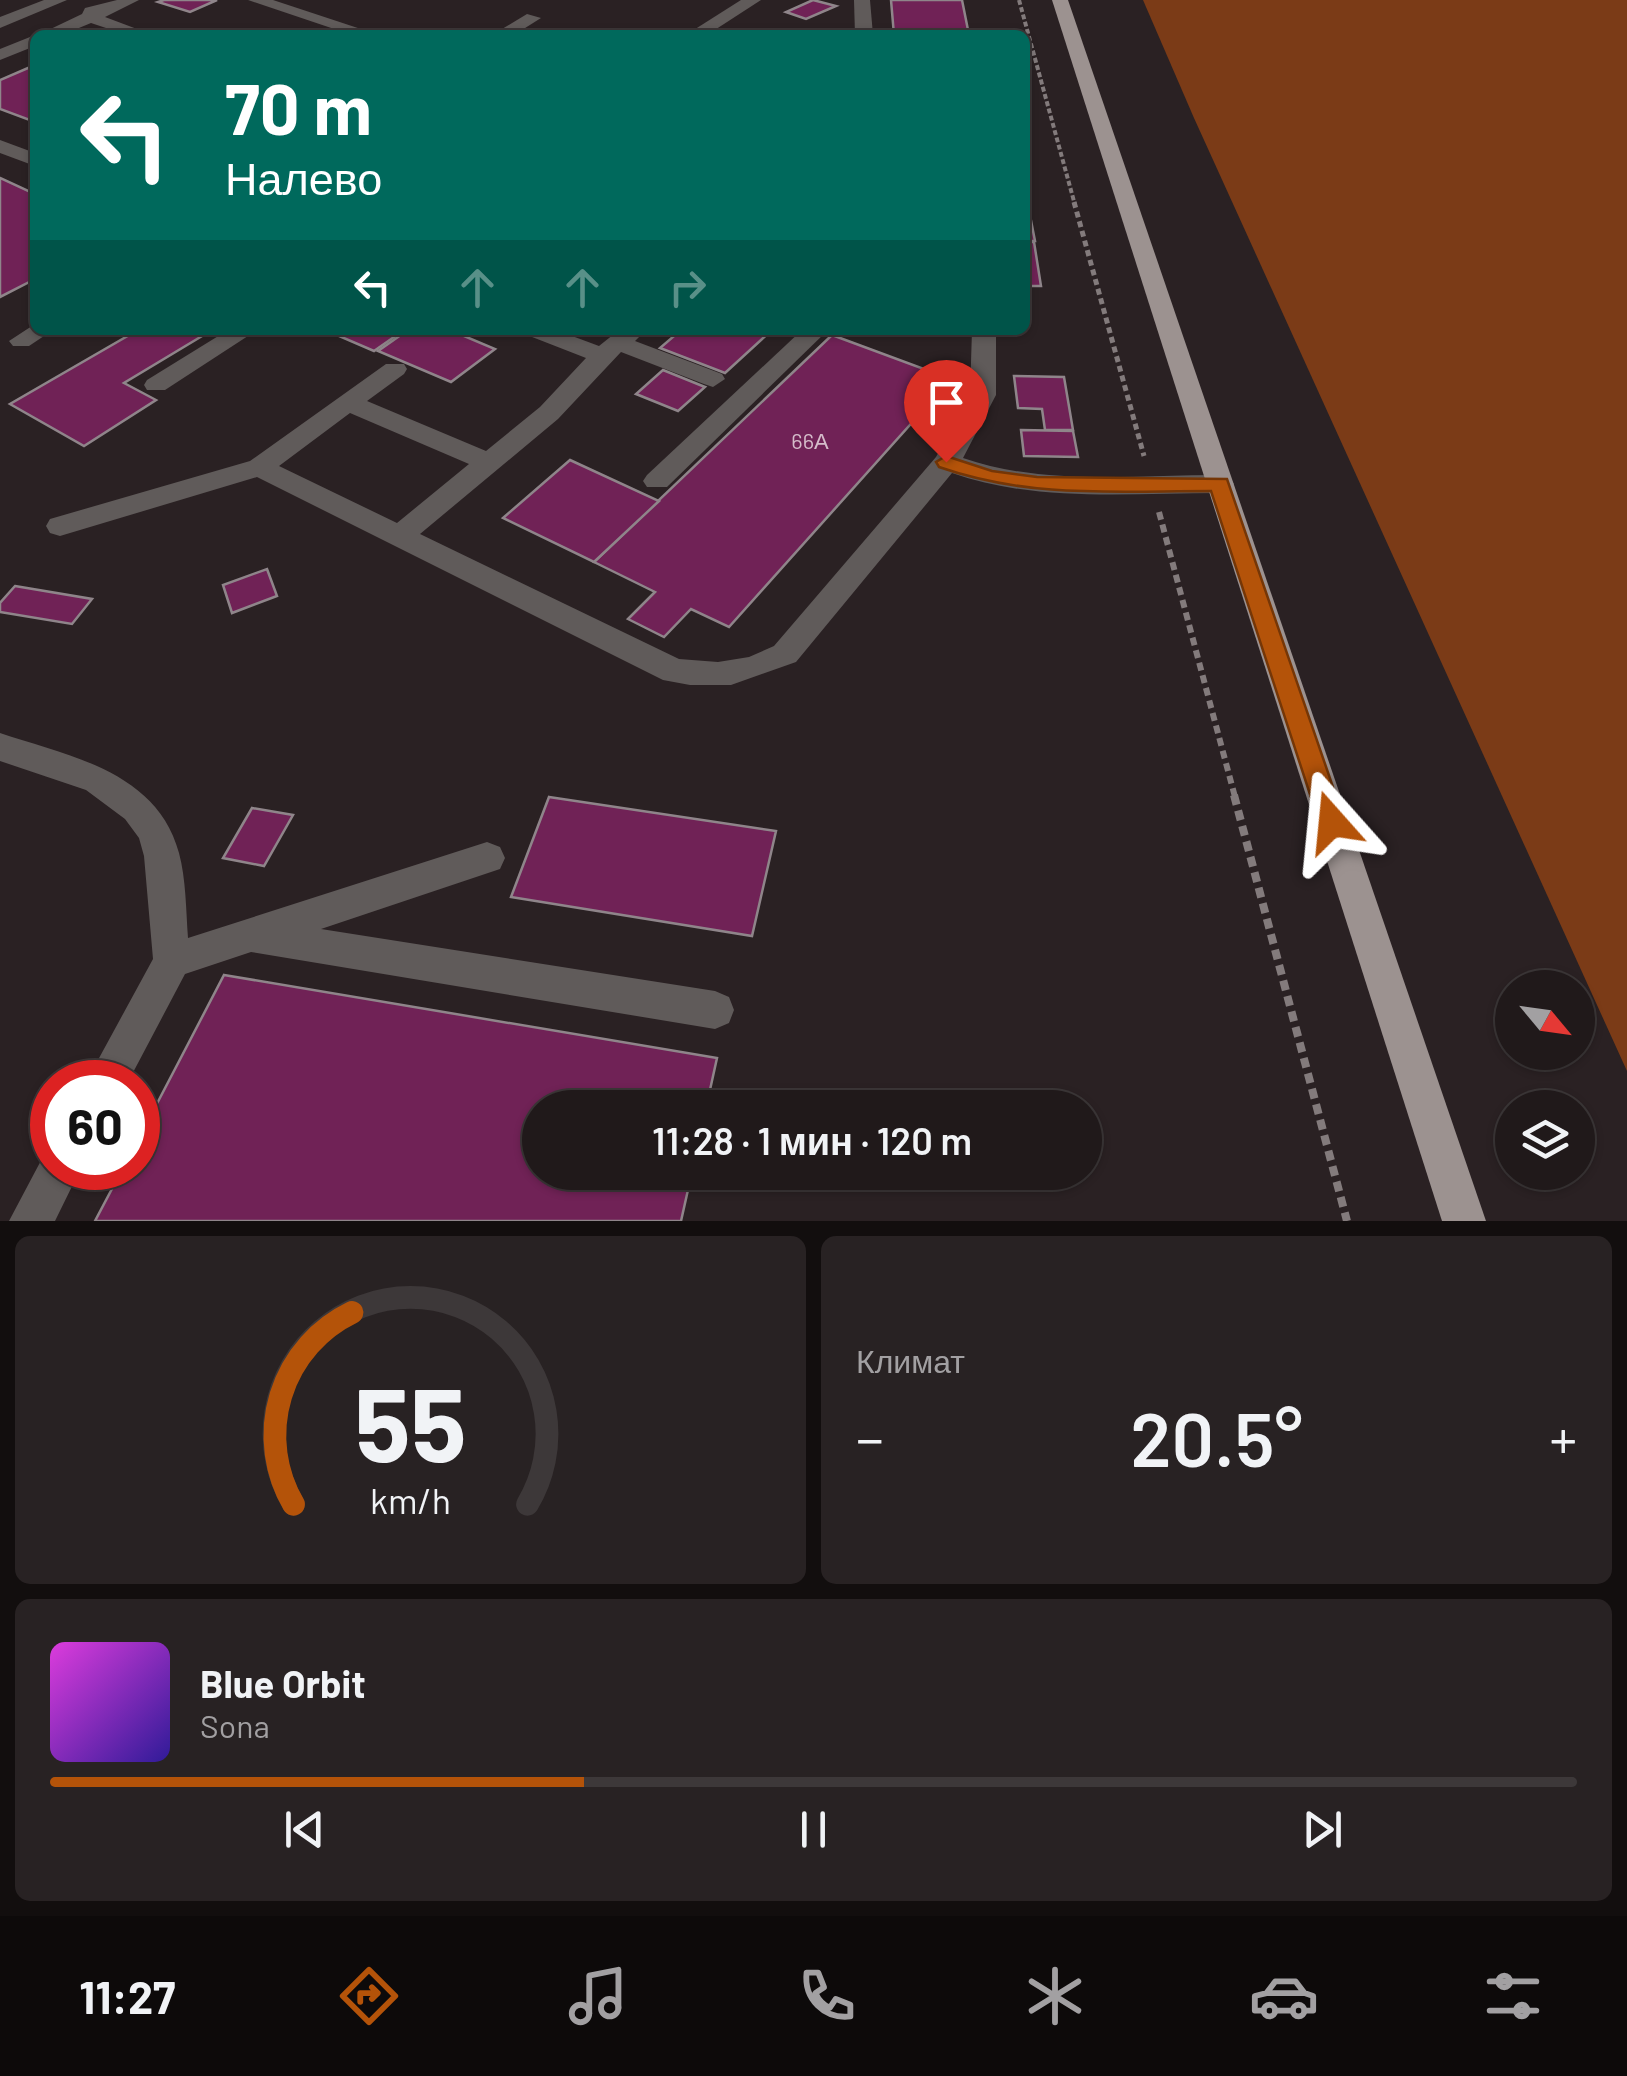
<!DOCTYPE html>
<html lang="ru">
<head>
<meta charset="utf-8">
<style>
  :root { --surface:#20191a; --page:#282223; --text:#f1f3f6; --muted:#a2a0a2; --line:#3d3839; --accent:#b45309 }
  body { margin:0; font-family:Barlow,sans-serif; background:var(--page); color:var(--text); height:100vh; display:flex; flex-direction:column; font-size:38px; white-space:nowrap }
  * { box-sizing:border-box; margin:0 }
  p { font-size:32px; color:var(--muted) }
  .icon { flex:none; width:55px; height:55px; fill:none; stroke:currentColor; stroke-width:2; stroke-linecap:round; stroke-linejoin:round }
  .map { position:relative; height:1221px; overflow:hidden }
  .panel { display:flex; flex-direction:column; gap:15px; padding:15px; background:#120e0e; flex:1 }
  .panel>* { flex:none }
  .top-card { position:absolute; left:30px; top:30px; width:1000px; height:305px; border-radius:15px; box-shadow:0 2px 8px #0004,0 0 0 2px var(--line); background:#00695c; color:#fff; overflow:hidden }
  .needle { width:65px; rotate:119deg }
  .controls { position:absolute; left:1495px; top:970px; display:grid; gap:20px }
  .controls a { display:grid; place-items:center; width:100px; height:100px; border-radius:50%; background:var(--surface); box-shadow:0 2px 8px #0004,0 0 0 2px var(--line); font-size:50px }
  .speed { position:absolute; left:30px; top:1060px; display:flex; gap:20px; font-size:50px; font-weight:700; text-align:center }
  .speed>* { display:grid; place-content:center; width:130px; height:130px; border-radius:50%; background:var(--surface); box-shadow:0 2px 8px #0004,0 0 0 2px var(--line); line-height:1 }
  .speed .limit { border:15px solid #d22; background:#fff; color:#111 }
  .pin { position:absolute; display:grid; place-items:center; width:85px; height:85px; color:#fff; margin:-102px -42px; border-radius:50% 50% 50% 0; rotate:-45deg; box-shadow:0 0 10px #0007 }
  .pin .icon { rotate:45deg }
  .me { position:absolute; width:110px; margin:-55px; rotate:342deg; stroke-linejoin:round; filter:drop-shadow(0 0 8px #0008) }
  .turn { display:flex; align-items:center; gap:35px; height:210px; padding:0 30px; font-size:45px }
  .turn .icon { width:130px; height:130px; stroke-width:2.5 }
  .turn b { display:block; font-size:70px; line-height:85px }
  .lanes { display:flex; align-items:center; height:95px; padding:0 30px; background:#0003; justify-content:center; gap:50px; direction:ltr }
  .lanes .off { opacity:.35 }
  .big { font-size:75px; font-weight:600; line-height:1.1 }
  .panel .widget { flex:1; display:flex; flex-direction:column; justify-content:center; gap:15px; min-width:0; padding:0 35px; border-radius:15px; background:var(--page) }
  .panel .dial { align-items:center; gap:0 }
  .dial svg { height:260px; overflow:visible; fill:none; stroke:var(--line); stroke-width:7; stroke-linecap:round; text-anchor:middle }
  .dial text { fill:var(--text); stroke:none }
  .song { display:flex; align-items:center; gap:30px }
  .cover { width:120px; height:120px; border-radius:15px; background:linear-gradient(135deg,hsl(300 70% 55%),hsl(250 70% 35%)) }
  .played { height:10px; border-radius:5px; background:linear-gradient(90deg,var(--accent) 35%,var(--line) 35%) }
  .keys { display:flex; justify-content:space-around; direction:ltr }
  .heat { display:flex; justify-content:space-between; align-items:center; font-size:55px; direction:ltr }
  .panel .tiles { flex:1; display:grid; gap:15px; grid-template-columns:1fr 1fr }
  .widget:last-child { grid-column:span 2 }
  .trip { position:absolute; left:522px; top:1090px; width:580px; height:100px; border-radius:50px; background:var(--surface); box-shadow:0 2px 8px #0004,0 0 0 2px var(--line); font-weight:600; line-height:100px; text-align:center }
  .menu { display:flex; height:160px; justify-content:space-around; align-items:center; background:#0d0a0a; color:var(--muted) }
  .menu .icon { width:70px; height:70px }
  .menu .on { color:var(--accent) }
  .menu b { font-size:45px; color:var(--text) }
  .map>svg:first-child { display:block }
  .forest { fill:#7b3b17 }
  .building { fill:#702256; stroke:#8f858a; stroke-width:2.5 }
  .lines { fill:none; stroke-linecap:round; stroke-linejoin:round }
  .path-far3 { stroke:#837b7c; stroke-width:4; stroke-dasharray:5 2.5; stroke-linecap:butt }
  .path-far2 { stroke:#837b7c; stroke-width:5; stroke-dasharray:6 4; stroke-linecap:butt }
  .path-far1 { stroke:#837b7c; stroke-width:6; stroke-dasharray:8 5; stroke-linecap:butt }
  .path { stroke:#837b7c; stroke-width:8; stroke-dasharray:10 6; stroke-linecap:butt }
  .minor { fill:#605b5a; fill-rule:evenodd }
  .major { fill:#9c9290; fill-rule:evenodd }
  .route { fill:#b45309; stroke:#753606; stroke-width:2.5 }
  .labels { text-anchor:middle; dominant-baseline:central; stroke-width:10; stroke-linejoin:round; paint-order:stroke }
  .number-label { font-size:22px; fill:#d5bcca }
</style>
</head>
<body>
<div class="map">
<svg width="1627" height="1221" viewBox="0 0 1627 1221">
  <rect width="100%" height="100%" fill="#2a2123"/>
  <path class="forest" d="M1143 0H1627V1071L1194 118Z"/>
  <g class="building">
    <path d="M164 0H217L190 12 158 2Z"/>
    <path d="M813 0 836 6 806 19 786 12Z"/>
    <path d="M891 0H962L969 35H894Z"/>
    <path d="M35 65V122L0 109V80Z"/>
    <path d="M0 178 35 194V279L0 297Z"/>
    <path d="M1025 205H1028L1035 241H1025Z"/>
    <path d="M1025 242H1034L1041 286H1025Z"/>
    <path d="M138 330H212L124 383 156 400 84 446 10 404Z"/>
    <path d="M336 330H404L374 351 332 333Z"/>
    <path d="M408 330H450L495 349 451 382 378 351Z"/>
    <path d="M681 330H772L725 373 660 348Z"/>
    <path d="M832 335 951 379 729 627 691 609 664 637 628 619 655 592 594 562Z"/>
    <path d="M663 370 705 387 678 411 636 394Z"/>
    <path d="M1014 376 1064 377 1073 430H1045L1042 409 1018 408Z"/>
    <path d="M1021 430 1073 431 1078 457 1024 456Z"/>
    <path d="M570 460 659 501 594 562 503 518Z"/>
    <path d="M267 569 277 596 232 613 223 585Z"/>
    <path d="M15 586 92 599 72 624 0 612V603Z"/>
    <path d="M549 797 776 831 752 936 511 897Z"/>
    <path d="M252 808 293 815 264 866 223 858Z"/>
    <path d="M224 975 717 1058 706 1108H540V1172H692L681 1221H95L123 1168H138V1140Z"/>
  </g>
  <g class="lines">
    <path class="path-far3" d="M1019 0 1075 205"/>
    <path class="path-far2" d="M1074 202 1144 456"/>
    <path class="path-far1" d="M1159 512 1235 797"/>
    <path class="path" d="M1234 795 1347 1221"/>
    <g class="minor">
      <path d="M44 0H67L0 28V17Z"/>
      <path d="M117 0H139L105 17 153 35H127L91 23 62 35H38L82 14 85 8Z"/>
      <path d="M248 0H273L379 35H352Z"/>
      <path d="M741 0H761L707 35 689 33Z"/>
      <path d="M854 0H870L873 35H855Z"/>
      <path d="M527 14 541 18 514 35H492Z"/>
      <path d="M35 35V46L0 60V49Z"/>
      <path d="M0 140 35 153V166L0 153Z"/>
      <path d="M35 324V330H53L29 346H13L9 341Z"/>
      <path d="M228 330H257L165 390H147L144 385 147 380Z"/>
      <path d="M523 330H556L599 346 619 330H646L635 341 722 374 725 379 713 387 704 384 621 352 558 419 420 534 679 659 718 662 749 657 774 646 936 457 970 395 972 330H996V395L963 458C1044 486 1135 475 1220 475L1230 478 1234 484 1230 490 1220 493C1131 493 1037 503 952 473L796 662 731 685H690L663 680 257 477 60 536 50 533 46 526 50 519 250 461 386 364H404L407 369 404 374 367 401 486 451 540 407 586 358 527 335ZM350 413 469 464 397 523 279 466Z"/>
      <path d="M802 330H828L667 487H647L643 481 647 475Z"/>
      <path d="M0 733C69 756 157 771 179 853 186 879 186 910 188 938L487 842 500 847 505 858 500 869 321 929 715 991 729 997 734 1010 729 1023 715 1029 251 952 185 974 128 1082H86L153 959 144 856 139 838 125 819 86 790 0 761Z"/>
      <path d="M52 1150V1168H81L55 1221H9L45 1153Z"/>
    </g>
    <path class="major" d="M1052 0H1068L1486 1221H1442Z"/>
  </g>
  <path class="route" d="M946 456 992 471 1037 477 1227 479 1345 822 1342 830 1332 833 1323 830 1319 822 1211 491C1116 491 1031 499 939 467L936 462Z"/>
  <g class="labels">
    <g class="number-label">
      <text x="810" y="440">66А</text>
    </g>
  </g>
</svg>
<div class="controls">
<a><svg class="needle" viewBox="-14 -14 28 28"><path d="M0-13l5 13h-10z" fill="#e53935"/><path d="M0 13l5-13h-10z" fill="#a2a0a2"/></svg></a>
<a><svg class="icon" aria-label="layers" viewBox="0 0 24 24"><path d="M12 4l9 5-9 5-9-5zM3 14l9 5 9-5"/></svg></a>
</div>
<div class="speed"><div class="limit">60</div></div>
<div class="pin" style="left:946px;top:462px;background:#d93025"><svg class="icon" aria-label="arrive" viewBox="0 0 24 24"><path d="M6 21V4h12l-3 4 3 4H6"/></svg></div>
<svg class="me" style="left:1332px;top:822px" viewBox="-20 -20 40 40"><path d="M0-17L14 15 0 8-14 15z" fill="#b45309" stroke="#fff" stroke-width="4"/></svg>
<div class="trip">11:28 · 1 мин · 120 m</div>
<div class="top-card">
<div class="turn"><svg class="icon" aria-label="left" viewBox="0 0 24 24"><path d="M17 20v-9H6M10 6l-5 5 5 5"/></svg><div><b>70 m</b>Налево</div></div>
<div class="lanes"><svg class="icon" aria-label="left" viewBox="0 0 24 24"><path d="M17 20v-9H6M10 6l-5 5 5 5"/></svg><svg class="icon off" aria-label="ahead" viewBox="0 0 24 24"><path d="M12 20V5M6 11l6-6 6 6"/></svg><svg class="icon off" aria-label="ahead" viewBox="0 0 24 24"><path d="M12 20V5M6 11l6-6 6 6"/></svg><svg class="icon off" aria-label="right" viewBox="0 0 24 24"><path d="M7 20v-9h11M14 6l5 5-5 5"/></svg></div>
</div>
</div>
<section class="panel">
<div class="tiles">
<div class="widget dial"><svg viewBox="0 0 100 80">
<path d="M14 69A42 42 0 1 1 86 69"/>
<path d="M14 69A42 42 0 0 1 32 10" stroke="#b45309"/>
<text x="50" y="56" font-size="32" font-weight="700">55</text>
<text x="50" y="72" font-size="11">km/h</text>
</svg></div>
<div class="widget"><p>Климат</p>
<div class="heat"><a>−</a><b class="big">20.5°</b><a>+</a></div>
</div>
<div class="widget">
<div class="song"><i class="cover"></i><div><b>Blue Orbit</b><p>Sona</p></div></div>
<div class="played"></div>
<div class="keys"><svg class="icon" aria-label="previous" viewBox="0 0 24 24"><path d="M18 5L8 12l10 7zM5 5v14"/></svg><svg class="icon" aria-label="pause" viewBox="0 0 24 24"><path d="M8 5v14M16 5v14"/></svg><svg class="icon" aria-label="next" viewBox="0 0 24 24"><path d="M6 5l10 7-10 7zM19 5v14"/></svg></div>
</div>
</div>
</section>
<nav class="menu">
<b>11:27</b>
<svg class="icon on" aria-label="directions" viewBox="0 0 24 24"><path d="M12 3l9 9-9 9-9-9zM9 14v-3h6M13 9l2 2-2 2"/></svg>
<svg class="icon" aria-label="music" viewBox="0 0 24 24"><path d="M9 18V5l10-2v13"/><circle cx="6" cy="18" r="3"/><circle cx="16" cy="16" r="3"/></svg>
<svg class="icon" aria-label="phone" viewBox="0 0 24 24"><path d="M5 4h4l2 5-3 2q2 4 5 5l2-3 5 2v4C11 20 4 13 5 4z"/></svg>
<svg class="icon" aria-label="climate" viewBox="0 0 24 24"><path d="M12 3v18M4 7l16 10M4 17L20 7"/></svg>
<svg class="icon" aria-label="car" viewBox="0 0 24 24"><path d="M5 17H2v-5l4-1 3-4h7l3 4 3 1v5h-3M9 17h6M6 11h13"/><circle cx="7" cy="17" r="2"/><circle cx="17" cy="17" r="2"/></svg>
<svg class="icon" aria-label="filters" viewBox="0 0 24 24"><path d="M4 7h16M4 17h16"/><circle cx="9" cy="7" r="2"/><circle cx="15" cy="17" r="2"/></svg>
</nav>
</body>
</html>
